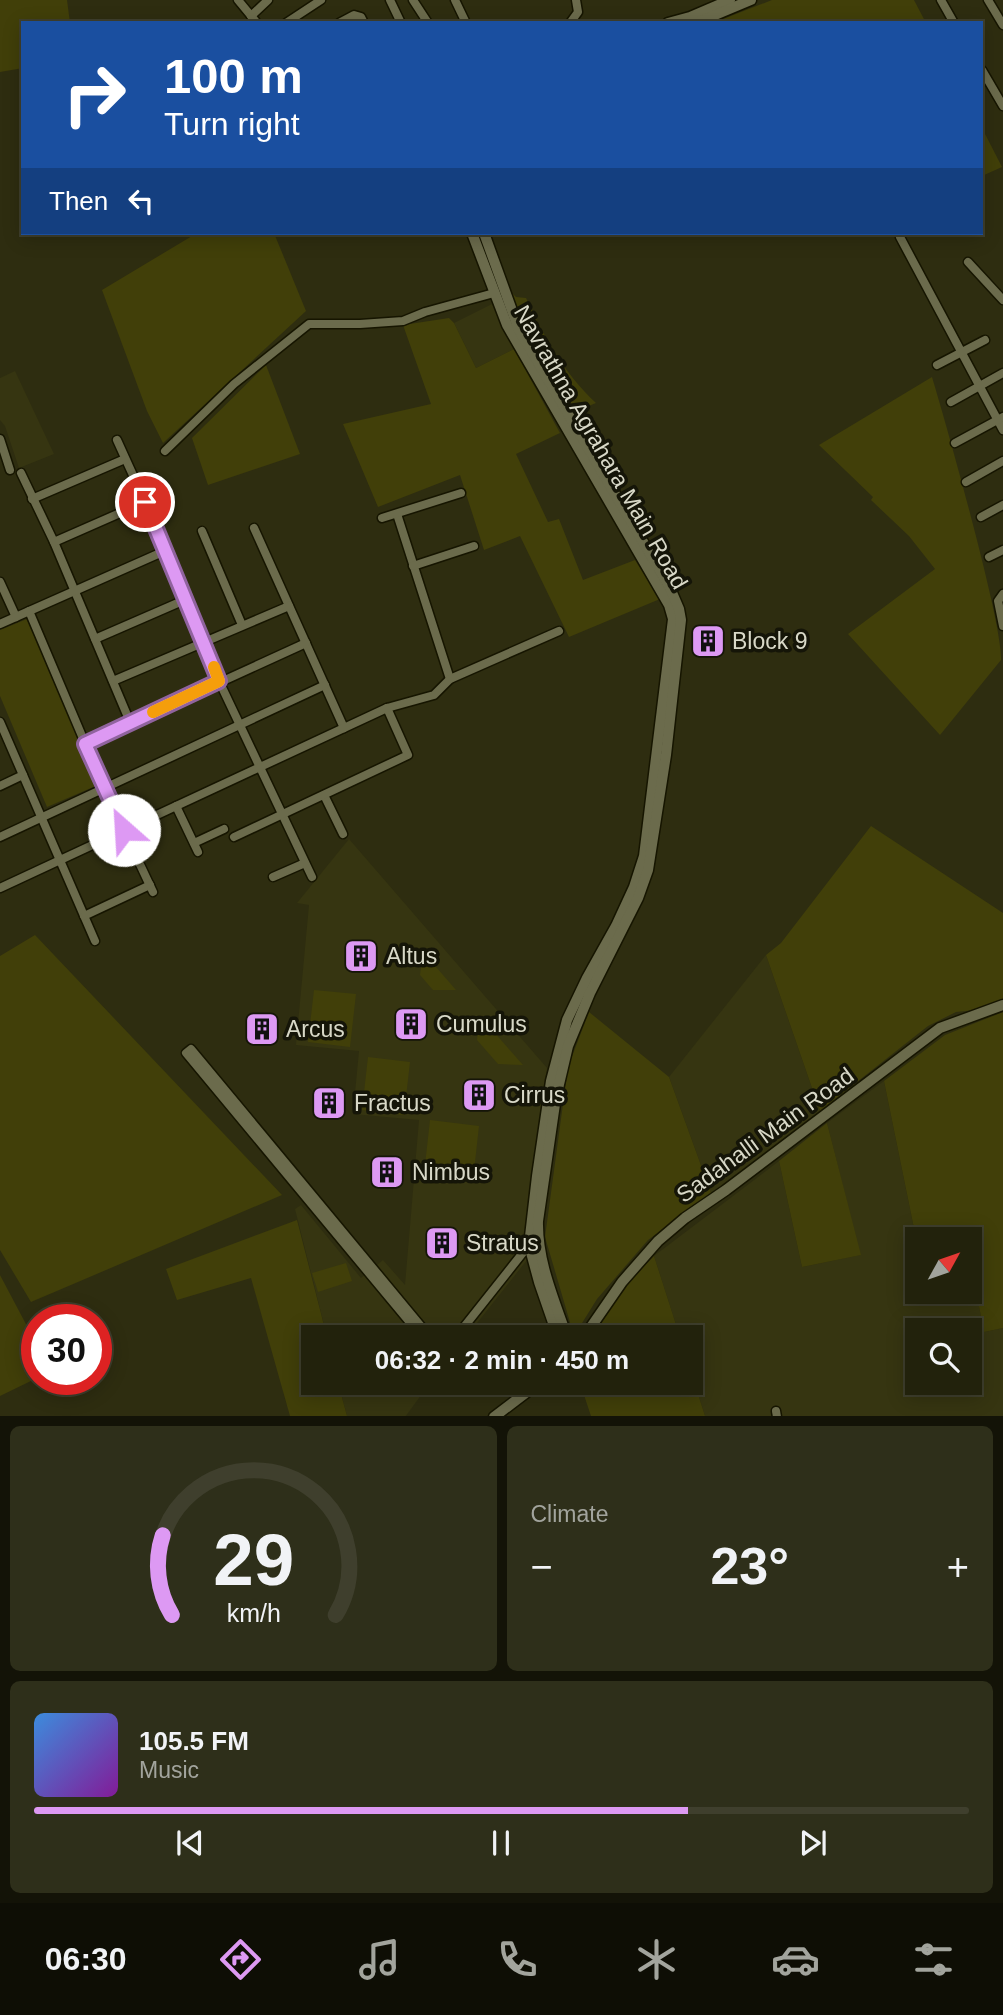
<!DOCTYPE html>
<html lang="en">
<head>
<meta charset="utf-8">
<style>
  :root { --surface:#22220c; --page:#2e2f1a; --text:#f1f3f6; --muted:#a2a49d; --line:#3f3f2d; --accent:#dd99f3 }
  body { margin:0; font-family:Helvetica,sans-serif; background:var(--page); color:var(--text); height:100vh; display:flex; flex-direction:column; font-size:26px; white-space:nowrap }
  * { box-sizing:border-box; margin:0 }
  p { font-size:23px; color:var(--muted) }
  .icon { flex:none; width:38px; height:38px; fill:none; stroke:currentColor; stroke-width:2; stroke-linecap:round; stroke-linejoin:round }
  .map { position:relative; height:1416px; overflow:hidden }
  .details { display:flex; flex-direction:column; gap:10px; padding:10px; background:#131307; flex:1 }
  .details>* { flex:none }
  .guide { position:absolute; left:21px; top:21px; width:962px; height:214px; border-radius:0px; box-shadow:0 4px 18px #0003,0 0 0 2px var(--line); background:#1a4fa0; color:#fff; overflow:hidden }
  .needle { width:46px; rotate:50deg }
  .controls { position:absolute; left:905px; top:1227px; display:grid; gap:14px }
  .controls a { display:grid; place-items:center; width:77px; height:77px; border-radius:0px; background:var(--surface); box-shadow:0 4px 18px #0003,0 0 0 2px var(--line); font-size:35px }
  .speed { position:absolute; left:21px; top:1304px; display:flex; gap:14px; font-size:35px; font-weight:700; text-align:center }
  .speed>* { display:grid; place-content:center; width:91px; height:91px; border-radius:50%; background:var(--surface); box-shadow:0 4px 18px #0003,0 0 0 2px var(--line); line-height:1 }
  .speed .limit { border:10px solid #d22; background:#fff; color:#111 }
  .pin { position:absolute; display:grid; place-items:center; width:60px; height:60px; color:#fff; margin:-30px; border:4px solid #fff; border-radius:50%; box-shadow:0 2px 7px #0007 }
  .me { position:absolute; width:77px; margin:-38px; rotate:334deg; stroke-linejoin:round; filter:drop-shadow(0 0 5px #0008) }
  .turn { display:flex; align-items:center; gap:24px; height:147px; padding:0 28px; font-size:32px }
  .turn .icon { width:91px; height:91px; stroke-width:2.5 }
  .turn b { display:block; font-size:49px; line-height:60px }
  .then { display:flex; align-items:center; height:66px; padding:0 28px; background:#0003; gap:14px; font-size:26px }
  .big { font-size:52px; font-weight:700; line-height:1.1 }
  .details .card { flex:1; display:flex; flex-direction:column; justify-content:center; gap:10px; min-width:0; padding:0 24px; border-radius:10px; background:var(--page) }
  .details .dial { align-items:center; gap:0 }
  .dial svg { height:182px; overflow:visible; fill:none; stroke:var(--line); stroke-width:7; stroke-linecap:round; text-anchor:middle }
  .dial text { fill:var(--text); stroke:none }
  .song { display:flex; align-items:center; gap:21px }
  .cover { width:84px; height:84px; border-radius:10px; background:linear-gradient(135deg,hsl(210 70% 55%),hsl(290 70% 35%)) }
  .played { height:7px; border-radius:4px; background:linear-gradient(90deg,var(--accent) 70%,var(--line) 70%) }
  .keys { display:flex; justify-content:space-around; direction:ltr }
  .heat { display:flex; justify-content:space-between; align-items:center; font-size:38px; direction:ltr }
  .details .tiles { flex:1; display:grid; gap:10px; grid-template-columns:1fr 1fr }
  .card:last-child { grid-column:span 2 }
  .trip { position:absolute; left:301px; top:1325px; width:402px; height:70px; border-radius:0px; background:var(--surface); box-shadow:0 4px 18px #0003,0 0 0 2px var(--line); font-weight:700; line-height:70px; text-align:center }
  .dock { display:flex; height:112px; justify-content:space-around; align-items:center; background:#0e0e05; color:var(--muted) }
  .dock .icon { width:49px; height:49px }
  .dock .current { color:var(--accent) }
  .dock b { font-size:32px; color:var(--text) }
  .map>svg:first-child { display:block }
  .built { fill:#363511; fill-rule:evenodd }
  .green { fill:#413f09 }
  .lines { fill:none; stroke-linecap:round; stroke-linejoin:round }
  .minor-casing { stroke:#161500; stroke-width:11 }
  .tertiary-casing { stroke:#161500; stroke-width:13 }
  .minor { stroke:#6b6b4c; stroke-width:8 }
  .tertiary { stroke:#6b6b4c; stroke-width:10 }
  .route-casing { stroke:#90639e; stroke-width:18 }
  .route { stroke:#dd99f3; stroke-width:12 }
  .slow { stroke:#f59e0b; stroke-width:12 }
  .labels { text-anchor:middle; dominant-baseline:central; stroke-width:7; stroke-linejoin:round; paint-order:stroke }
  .street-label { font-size:23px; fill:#d8d8c7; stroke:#151508 }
  .poi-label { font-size:23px; fill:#d8d8c7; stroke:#151508; text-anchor:start }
</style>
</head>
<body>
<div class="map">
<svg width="1003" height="1417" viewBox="0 0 1003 1417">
  <rect width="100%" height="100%" fill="#2e2d10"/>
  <g class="built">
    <path d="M492 304 514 349 476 368 454 323Z"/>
    <path d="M15 371 54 454 19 468 5 426 0 420V378Z"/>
    <path d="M349 839 547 1068 525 1233 527 1260 466 1337H327L295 1209 301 1205 361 1278 383 1260 405 1285 419 1120 353 1114 359 1051 296 1045 309 905 297 903Z"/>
    <path d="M766 955 820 1111 711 1193 669 1077Z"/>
    <path d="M884 1081 917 1243V1292H927L930 1305 977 1295 984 1332 1003 1328V1416H705L691 1372V1337H680L654 1256 779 1161 802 1267 860 1255 827 1123ZM917 1330H970V1382H917Z"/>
    <path d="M338 1383V1382L430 1383 405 1417 347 1416Z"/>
  </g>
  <g class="green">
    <path d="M0 0H67L70 23H23V68L0 72Z"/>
    <path d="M772 0H914L926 23H713Z"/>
    <path d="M982 128 1002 167 982 176Z"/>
    <path d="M197 233H274L306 311 163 443 147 411 102 290Z"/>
    <path d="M510 291 516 297 526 298C545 338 563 372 596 403L574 412 526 327Z"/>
    <path d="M449 318 454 323 476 368 514 349 560 433 516 454 548 522 559 519 583 580 635 560 660 599 569 637 520 536 484 550 460 475 378 507 343 424 431 404 403 325Z"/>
    <path d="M266 365 300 454 208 485 192 438Z"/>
    <path d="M932 377C946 423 1003 625 1001 660L940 735 848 634 935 569 909 536 871 500 873 497 819 445Z"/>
    <path d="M27 619 98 785 47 807 0 696V630Z"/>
    <path d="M871 826 1003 913V1000L976 1010 956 1012 928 1026 820 1111 766 955 781 943Z"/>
    <path d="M35 935 282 1195 31 1302 0 1250V956Z"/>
    <path d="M423 952 456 990H433L420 975Z"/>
    <path d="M314 990 356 994 350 1047 308 1042Z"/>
    <path d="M589 1012 669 1077 711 1193 648 1240 597 1299 574 1336 545 1237 568 1067Z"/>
    <path d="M1003 1012V1328L984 1332 977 1296 930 1305 927 1292H970V1239H917V1243L884 1081 945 1035Z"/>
    <path d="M479 1015 523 1065 498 1064 477 1040Z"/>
    <path d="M368 1057 410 1062 404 1115 362 1110Z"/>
    <path d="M430 1120 479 1126 473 1180 424 1174Z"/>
    <path d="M827 1123 861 1255 802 1267 779 1161Z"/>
    <path d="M297 1220 327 1337H313V1382L338 1383 347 1416H290L251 1278 177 1300 166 1269Z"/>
    <path d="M654 1256 680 1337H589L625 1285Z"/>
    <path d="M346 1263 352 1281 318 1292 312 1273Z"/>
    <path d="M0 1275 37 1345V1378L0 1396Z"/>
    <path d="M691 1372 705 1416H591L580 1383 691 1382Z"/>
  </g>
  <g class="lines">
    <g class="minor-casing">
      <g id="minor">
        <path d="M238 0 257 23"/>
        <path d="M390 0 401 23"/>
        <path d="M413 0 428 23"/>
        <path d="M455 0 466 23"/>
        <path d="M941 0 954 23"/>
        <path d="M988 0 1003 25"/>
        <path d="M251 16 268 0"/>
        <path d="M286 23 321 0"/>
        <path d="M339 23 354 15 361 17 364 23"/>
        <path d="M570 23 578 12 576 0"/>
        <path d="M982 70 1003 106"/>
        <path d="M900 237 1003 430"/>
        <path d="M968 262 1003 300"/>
        <path d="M937 365 985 340"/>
        <path d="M951 402 1003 373"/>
        <path d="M0 439 10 470"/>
        <path d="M117 440 167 550 219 681 312 877"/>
        <path d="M955 443 1003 417"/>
        <path d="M165 451 234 384 309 324H360L403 321 425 312 494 293"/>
        <path d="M21 473 54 542 130 722"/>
        <path d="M966 482 1003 461"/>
        <path d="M32 499 125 459"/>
        <path d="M397 514 450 679"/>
        <path d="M981 517 1003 505"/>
        <path d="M382 518 461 493"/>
        <path d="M254 528 344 728"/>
        <path d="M202 531 242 625"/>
        <path d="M54 542 145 502"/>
        <path d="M989 557 1003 550"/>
        <path d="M413 566 474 546"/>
        <path d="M0 582 16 617"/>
        <path d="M1003 594 998 601 1003 626"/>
        <path d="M29 611 104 788 153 892"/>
        <path d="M0 624 167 550"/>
        <path d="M95 639 187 599"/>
        <path d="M113 681 289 606"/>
        <path d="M0 722 95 941"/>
        <path d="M85 744 306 643"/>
        <path d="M0 786 23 775"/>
        <path d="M324 795 343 834"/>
        <path d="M176 806 198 852"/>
        <path d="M0 837 325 685"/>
        <path d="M234 837 408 755 387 708"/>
        <path d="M194 843 224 829"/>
        <path d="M273 877 305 863"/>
        <path d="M0 888 387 708 434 695 450 679 559 631"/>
        <path d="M84 916 150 885"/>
        <path d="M422 1337 186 1053 191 1049 430 1337"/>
        <path d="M456 1337 529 1245"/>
        <path d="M776 1411 777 1417"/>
      </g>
    </g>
    <g class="tertiary-casing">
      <g id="tertiary">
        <path d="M668 23 690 17 730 0"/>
        <path d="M696 23 751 0"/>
        <path d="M472 233 507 325 669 605 673 619 644 856 634 887 616 926 587 978 567 1020 551 1081 537 1176 529 1245 539 1282 558 1337"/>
        <path d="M484 233 519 330 670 588 679 609 681 620 666 755 648 870 638 898 590 993 568 1046 556 1097 538 1221C537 1261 554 1299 567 1337"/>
        <path d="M584 1337 622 1282 658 1241 685 1218 726 1190 940 1028 1003 1005"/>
        <path d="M494 1417 540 1382"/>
      </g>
    </g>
    <use href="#minor" class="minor"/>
    <use href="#tertiary" class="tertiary"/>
  </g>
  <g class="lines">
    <g class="route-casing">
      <path id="route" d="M124 830 85 744 219 681 145 502"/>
    </g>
    <use href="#route" class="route"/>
    <path class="slow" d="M153 712 219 681 214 667"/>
  </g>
  <defs>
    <g id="building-square" transform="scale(1.75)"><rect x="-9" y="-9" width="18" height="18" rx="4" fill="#dd99f3" stroke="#151508"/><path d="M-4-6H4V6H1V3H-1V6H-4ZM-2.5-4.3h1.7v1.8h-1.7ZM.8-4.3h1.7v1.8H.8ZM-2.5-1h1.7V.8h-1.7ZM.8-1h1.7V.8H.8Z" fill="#111"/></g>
  </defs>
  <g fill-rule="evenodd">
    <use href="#building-square" x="708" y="641"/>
    <use href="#building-square" x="361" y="956"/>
    <use href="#building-square" x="411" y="1024"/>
    <use href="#building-square" x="262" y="1029"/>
    <use href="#building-square" x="479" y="1095"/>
    <use href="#building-square" x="329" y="1103"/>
    <use href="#building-square" x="387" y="1172"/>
    <use href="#building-square" x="442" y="1243"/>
  </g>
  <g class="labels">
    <g class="street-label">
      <text transform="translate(601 447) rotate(60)">Navrathna Agrahara Main Road</text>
      <text transform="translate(765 1135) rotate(-36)">Sadahalli Main Road</text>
    </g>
    <g class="poi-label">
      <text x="732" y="641">Block 9</text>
      <text x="386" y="956">Altus</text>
      <text x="436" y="1024">Cumulus</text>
      <text x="286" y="1029">Arcus</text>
      <text x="504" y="1095">Cirrus</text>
      <text x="354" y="1103">Fractus</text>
      <text x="412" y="1172">Nimbus</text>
      <text x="466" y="1243">Stratus</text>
    </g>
  </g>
</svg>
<div class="controls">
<a><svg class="needle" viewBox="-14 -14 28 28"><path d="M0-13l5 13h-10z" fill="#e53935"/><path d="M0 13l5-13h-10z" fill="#a2a49d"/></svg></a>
<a><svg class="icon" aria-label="search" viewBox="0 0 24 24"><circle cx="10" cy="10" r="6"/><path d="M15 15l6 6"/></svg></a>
</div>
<div class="speed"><div class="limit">30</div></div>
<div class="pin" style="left:145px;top:502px;background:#d93025"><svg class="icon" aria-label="arrive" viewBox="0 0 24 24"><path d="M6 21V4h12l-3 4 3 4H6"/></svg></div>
<svg class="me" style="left:124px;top:830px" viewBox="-20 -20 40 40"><circle r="19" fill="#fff"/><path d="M0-13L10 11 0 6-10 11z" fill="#dd99f3"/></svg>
<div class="trip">06:32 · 2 min · 450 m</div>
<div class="guide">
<div class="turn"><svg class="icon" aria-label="right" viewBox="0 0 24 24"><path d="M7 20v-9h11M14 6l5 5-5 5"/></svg><div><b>100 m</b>Turn right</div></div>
<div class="then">Then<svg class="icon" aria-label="left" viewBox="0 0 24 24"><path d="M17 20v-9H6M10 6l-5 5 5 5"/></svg></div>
</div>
</div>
<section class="details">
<div class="tiles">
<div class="card dial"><svg viewBox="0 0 100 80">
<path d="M14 69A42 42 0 1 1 86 69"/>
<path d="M14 69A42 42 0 0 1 10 34" stroke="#dd99f3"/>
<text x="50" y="56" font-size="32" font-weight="700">29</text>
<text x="50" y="72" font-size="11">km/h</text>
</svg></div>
<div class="card"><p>Climate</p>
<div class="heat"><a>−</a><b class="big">23°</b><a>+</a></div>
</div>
<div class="card">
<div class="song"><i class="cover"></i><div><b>105.5 FM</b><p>Music</p></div></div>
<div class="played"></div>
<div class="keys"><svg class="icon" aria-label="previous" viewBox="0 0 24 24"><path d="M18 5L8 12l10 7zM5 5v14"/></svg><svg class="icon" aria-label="pause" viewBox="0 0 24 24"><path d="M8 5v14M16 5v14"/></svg><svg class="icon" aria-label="next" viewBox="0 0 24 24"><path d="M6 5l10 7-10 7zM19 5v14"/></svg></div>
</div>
</div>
</section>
<nav class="dock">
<b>06:30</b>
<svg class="icon current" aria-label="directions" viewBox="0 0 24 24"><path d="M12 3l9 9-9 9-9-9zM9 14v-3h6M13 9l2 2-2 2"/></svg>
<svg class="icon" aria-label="music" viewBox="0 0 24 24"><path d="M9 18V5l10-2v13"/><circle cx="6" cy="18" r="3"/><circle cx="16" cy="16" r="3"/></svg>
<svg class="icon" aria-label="phone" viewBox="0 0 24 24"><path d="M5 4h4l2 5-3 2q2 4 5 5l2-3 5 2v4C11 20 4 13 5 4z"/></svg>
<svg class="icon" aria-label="climate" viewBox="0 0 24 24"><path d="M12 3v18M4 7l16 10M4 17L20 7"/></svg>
<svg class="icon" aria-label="car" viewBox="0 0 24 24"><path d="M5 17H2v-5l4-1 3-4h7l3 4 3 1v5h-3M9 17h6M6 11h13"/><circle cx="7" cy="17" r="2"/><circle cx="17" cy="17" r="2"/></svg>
<svg class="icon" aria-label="filters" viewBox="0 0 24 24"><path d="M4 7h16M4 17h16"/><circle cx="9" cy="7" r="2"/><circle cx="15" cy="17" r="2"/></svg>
</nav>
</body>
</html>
